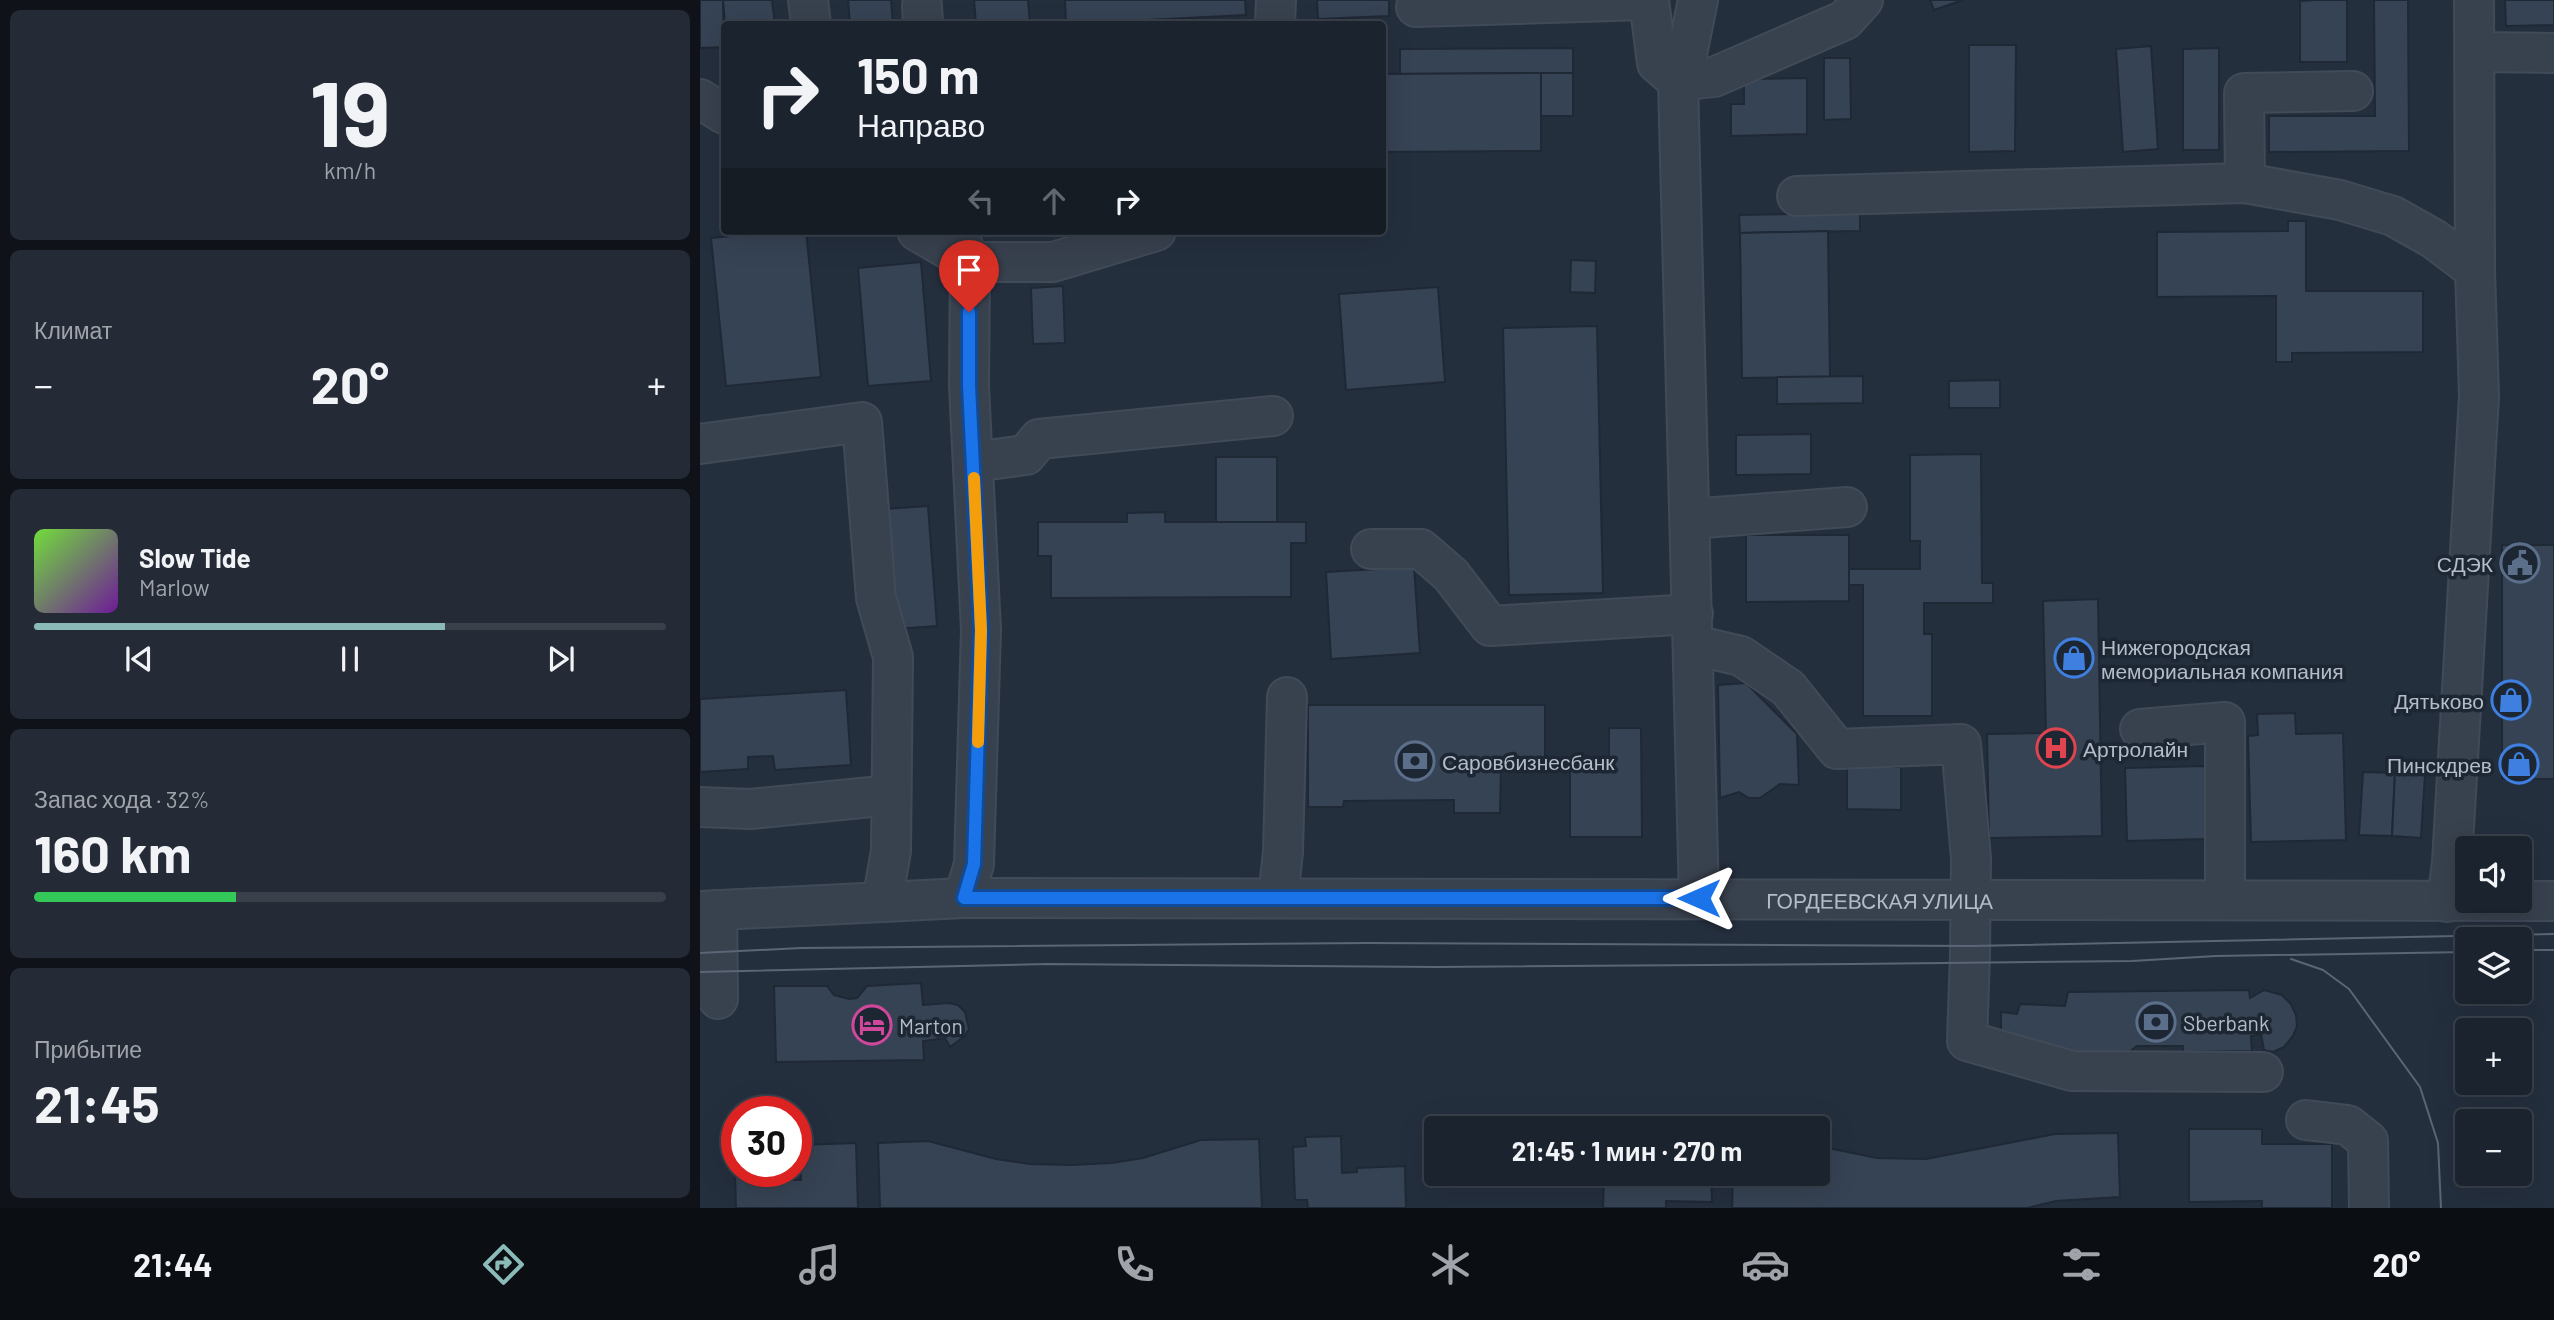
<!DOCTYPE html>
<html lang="ru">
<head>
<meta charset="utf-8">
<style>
  :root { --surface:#1b232e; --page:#242b36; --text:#f1f3f6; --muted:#a0a4aa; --line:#39404a; --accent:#8bbbb9 }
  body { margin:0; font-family:Barlow,sans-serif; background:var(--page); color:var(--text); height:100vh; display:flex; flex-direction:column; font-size:26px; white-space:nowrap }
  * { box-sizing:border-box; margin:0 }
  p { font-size:23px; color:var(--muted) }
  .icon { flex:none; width:38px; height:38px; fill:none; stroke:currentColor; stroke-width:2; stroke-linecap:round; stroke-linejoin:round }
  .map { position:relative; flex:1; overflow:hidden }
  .drawer { display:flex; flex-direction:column; gap:10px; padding:10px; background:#0f1319; width:700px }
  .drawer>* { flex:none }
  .top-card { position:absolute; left:21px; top:21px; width:665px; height:214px; border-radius:7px; box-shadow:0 7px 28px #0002,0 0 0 2px var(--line); background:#1b232e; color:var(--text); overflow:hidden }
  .controls { position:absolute; left:1755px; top:836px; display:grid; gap:14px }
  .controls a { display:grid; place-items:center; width:77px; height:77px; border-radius:7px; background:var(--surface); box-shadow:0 7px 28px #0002,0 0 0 2px var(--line); font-size:35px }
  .speed { position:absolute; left:21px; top:1096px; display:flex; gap:14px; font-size:35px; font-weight:700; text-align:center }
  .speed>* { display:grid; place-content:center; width:91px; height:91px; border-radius:50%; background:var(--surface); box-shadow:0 7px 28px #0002,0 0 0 2px var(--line); line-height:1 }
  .speed .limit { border:10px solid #d22; background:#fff; color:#111 }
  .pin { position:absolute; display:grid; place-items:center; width:60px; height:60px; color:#fff; margin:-72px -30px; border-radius:50% 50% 50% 0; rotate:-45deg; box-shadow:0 0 7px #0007 }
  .pin .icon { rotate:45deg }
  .me { position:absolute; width:77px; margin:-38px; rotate:270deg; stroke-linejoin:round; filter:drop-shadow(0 0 5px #0008) }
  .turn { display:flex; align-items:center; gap:24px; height:147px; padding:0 21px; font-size:32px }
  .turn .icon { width:91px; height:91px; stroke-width:2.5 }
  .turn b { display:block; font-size:49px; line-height:60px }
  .lanes { display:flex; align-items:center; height:66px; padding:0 21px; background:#0003; justify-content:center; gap:35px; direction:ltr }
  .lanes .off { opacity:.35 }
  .big { font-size:52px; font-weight:700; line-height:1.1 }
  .drawer .widget { flex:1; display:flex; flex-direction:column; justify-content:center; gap:10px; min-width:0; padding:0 24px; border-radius:10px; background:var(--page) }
  .drawer .dial { align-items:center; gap:0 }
  .dial b { font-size:91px; line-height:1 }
  .song { display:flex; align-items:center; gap:21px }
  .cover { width:84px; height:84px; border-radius:10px; background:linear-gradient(135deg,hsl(100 70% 55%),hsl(280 70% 35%)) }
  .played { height:7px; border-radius:4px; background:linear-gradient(90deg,var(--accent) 65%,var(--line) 65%) }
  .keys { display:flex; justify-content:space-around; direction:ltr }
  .heat { display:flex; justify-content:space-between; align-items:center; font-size:38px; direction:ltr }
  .charge { height:10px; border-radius:5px; background:linear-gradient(90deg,#34c759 32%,var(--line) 0) }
  .trip { position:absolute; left:724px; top:1116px; width:406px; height:70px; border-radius:7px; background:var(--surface); box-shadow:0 7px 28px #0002,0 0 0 2px var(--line); font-weight:700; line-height:70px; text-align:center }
  .menu { display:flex; height:112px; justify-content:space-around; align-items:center; background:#0b0e12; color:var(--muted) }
  .menu .icon { width:49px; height:49px }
  .menu .active { color:var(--accent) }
  .menu b { font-size:32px; color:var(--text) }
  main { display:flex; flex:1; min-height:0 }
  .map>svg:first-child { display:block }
  .building { fill:#364354; stroke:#1f2835; stroke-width:2 }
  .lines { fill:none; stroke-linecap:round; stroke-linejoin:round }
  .minor-casing { stroke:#414a57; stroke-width:42 }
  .minor { stroke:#38414e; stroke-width:38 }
  .tram { stroke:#5a6575; stroke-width:2 }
  .route-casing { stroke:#114b97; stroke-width:18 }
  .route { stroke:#1a73e8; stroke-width:12 }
  .slow { stroke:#f59e0b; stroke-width:12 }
  .labels { text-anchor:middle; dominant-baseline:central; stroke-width:7; stroke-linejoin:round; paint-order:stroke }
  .poi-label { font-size:21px; fill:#b4bcc9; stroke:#1d2633; text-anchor:start }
  .street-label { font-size:21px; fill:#b4bcc9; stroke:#1d2633 }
</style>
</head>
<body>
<main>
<section class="drawer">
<div class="widget dial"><b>19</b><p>km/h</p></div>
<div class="widget"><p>Климат</p>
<div class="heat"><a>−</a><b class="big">20°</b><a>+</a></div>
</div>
<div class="widget">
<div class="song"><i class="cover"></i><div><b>Slow Tide</b><p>Marlow</p></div></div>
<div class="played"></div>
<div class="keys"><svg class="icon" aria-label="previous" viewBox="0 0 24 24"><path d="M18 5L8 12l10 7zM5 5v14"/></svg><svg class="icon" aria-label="pause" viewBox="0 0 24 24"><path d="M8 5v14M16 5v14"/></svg><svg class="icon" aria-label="next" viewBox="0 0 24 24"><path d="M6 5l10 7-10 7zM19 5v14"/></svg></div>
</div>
<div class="widget"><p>Запас хода · 32%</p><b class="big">160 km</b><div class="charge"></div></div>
<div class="widget"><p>Прибытие</p><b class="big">21:45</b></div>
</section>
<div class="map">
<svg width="1854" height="1208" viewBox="0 0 1854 1208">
  <rect width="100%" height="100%" fill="#242f3e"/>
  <g class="building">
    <path d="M0 0H23L24 47 0 48Z"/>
    <path d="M23 0H72L75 24H25Z"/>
    <path d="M148 0H191L193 24H150Z"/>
    <path d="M274 0H328L330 24H276Z"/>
    <path d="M365 0H545L546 15 366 24Z"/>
    <path d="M617 0H689V16L618 19Z"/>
    <path d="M1230 0H1263L1234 10Z"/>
    <path d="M1615 0H1647V62H1600V1Z"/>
    <path d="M1674 0H1708L1709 151 1569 152V116H1675Z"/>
    <path d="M1805 0H1854V25L1806 26Z"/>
    <path d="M1269 45H1316L1315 151 1269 152Z"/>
    <path d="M1451 46 1458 149 1423 152 1416 49Z"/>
    <path d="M873 48V73L700 74V49Z"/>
    <path d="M1519 48V150H1483V49Z"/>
    <path d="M1124 58H1150L1151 119 1124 120Z"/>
    <rect x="841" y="73" width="32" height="43"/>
    <path d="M841 73V151L682 152V74Z"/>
    <path d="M1107 78V134L1031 136V104H1044V79Z"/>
    <path d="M1160 213V231L1040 233 1039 215Z"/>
    <path d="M1588 221H1606V291H1723V352L1592 353V362H1576V296L1457 297V232L1588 231Z"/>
    <path d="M84 231H106L121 377 26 386 11 238Z"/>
    <path d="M1128 231 1130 377 1042 378 1040 233Z"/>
    <path d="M871 260 896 261 895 293 870 292Z"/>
    <path d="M221 262 231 381 168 386 158 268Z"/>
    <path d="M363 286 365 343 333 344 331 288Z"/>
    <path d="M738 287 745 382 646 390 639 294Z"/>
    <path d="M897 326 903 593 809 595 803 328Z"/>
    <path d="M1163 376V403L1077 404V377Z"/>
    <path d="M1300 380V408H1249V381Z"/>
    <path d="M1111 434V474L1036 475V435Z"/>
    <path d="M1281 454 1282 583H1293V603H1224V634H1232V716H1163V585H1148V569H1220V541H1210V455Z"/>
    <path d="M516 457H577V522L516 523Z"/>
    <path d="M228 506 237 626 194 629 185 509Z"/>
    <path d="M465 512V522H606V543H591V597L351 598V556H338V522H427V513Z"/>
    <path d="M1046 535H1149V601L1046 602Z"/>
    <rect x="1802" y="545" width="52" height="234"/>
    <path d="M714 567 720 653 631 659 626 572Z"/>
    <path d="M1398 599 1402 836 1289 838 1287 734 1346 733 1343 601Z"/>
    <path d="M1046 683 1097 734 1099 785 1080 784 1060 798H1049L1039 792 1020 798 1018 685Z"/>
    <path d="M146 690 151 765 75 770 73 756 48 757V769L0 772V699Z"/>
    <path d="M608 705H845V767H801L800 813H754V800L644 801 643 807H608Z"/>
    <path d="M1595 713 1596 734 1643 733 1646 840 1551 842 1548 736 1558 735 1557 714Z"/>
    <path d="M909 728H941L942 837H870V770H909Z"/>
    <path d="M1147 766 1201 767V810L1147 809Z"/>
    <path d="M1505 766 1507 839 1427 841 1425 768Z"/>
    <path d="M1663 772 1695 773 1692 836 1659 835Z"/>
    <path d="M1695 773 1725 775 1721 838 1692 836Z"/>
    <path d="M221 983 223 1005 248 1003 258 1005 265 1012 269 1029 265 1036 250 1047 245 1038 223 1041 224 1060 76 1062 74 986H127L134 995 149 999 157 998 167 986Z"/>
    <path d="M1549 990 1550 998 1564 990 1582 995 1591 1004 1596 1015 1597 1026 1593 1036 1584 1047 1573 1052 1564 1050 1561 1034 1551 1036 1552 1051 1483 1052V1046H1437L1429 1052H1366L1301 1032V1012L1317 1014 1320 1004 1365 1006 1368 992Z"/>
    <path d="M1489 1129H1562V1144H1632V1208H1562V1201L1489 1202Z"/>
    <path d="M1418 1133 1420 1197 1356 1201 1327 1208H1032L1033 1174H1118V1146L1177 1158 1226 1159 1355 1134Z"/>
    <path d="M641 1136 642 1173 657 1172V1168L705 1166 706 1208H608L607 1200H595L593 1147 606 1146 605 1137Z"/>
    <path d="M559 1139 562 1208H180L178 1143 228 1141 296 1159 330 1164 372 1165 412 1163 443 1158 501 1140Z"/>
    <path d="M156 1143 158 1208H36L35 1174 87 1172V1180H101L100 1145Z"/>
    <path d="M760 1174H830V1185L760 1186Z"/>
    <path d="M904 1174H1011L1012 1202 966 1201V1208H903Z"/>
  </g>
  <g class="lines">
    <g class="minor-casing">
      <g id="minor">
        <path d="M108 0 111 24"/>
        <path d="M949 0 957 63 978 81 999 898"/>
        <path d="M1774 0 1775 270"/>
        <path d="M222 6 223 24"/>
        <path d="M716 7 944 0"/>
        <path d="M575 24 576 0"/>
        <path d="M1776 52 1854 53"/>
        <path d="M990 80 986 59 998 0"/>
        <path d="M978 81 1014 77 1145 20 1163 0"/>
        <path d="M0 99 24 114"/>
        <path d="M1545 183 1544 93 1653 91"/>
        <path d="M1097 196 1545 183 1640 200 1693 216 1734 239 1775 270 1779 396 1752 862 1747 902"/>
        <path d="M217 231 270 262 269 386 281 630 274 864 264 898"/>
        <path d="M260 239 270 262H353L456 231"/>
        <path d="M0 444 162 422 176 598 193 657 191 851 182 902"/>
        <path d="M273 462 326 455 339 439 573 416"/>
        <path d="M990 519 1147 507"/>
        <path d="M671 549H721L751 575 790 626 993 614"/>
        <path d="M994 645 1041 656 1088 688 1137 749 1261 744 1271 858 1270 955 1267 1041 1372 1071 1563 1072"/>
        <path d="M1440 729 1525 722V899"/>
        <path d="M0 807 50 809 191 795"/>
        <path d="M578 898 583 852 587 697"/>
        <path d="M17 910 18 999"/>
        <path id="s1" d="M0 911 264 898 1854 901"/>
        <path d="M1606 1120 1648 1125 1668 1141 1669 1208"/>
      </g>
    </g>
    <use href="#minor" class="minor"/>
    <g class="tram">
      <path d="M1820 950H1854"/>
      <path d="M0 953 101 948 668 943 1271 946 1854 934"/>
      <path d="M1591 959 1623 970 1649 989 1720 1087 1738 1143 1741 1208"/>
      <path d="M0 972 346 964 737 967 1152 964 1432 961 1516 956 1768 952"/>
    </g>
  </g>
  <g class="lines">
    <g class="route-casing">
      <path id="route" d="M269 312V386L281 630 274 864 264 898H999"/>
    </g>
    <use href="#route" class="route"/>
    <path class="slow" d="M274 478 281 630 278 742"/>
  </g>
  <defs>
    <g id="civic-ring" transform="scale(2.0125)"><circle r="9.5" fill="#1d2633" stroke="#5c6f8a" stroke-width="1.5"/><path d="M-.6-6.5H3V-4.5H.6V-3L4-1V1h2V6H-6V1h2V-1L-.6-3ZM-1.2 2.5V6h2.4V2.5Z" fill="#5c6f8a"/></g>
    <g id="shop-ring" transform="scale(2.0125)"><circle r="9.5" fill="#1d2633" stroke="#3f7fe0" stroke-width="1.5"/><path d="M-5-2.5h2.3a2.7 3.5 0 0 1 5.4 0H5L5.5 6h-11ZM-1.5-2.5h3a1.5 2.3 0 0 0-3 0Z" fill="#3f7fe0"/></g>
    <g id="hospital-ring" transform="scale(2.0125)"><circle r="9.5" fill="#1d2633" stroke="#e0444e" stroke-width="1.5"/><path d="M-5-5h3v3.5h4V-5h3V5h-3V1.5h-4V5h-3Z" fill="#e0444e"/></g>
    <g id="bank-ring" transform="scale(2.0125)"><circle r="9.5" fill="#1d2633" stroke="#5c6f8a" stroke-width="1.5"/><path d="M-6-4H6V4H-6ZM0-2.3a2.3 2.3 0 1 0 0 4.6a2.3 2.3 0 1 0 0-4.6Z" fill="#5c6f8a"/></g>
    <g id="hotel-ring" transform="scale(2.0125)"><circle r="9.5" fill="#1d2633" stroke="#d1479c" stroke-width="1.5"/><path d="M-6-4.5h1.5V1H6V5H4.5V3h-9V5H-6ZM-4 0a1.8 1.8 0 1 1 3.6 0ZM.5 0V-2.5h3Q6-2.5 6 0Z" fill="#d1479c"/></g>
  </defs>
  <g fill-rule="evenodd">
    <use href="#civic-ring" x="1820" y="563"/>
    <use href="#shop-ring" x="1374" y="658"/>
    <use href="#shop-ring" x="1811" y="700"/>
    <use href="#hospital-ring" x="1356" y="748"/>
    <use href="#bank-ring" x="715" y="761"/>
    <use href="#shop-ring" x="1819" y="764"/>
    <use href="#bank-ring" x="1456" y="1022"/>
    <use href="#hotel-ring" x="172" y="1025"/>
  </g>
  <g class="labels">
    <g class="poi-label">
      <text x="1793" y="563" text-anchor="end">СДЭК</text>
      <text x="1401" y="646">Нижегородская<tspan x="1401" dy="24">мемориальная компания</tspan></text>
      <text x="1784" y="700" text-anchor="end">Дятьково</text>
      <text x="1383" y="748">Артролайн</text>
      <text x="742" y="761">Саровбизнесбанк</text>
      <text x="1792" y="764" text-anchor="end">Пинскдрев</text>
      <text x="1483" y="1022">Sberbank</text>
      <text x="199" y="1025">Marton</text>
    </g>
    <g class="street-label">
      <text stroke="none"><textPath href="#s1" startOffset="1180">ГОРДЕЕВСКАЯ УЛИЦА</textPath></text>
    </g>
  </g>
</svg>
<div class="controls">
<a><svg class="icon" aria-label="sound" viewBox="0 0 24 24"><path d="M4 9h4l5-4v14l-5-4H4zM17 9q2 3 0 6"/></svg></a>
<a><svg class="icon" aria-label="layers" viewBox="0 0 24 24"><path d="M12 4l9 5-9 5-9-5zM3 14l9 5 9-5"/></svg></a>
<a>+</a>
<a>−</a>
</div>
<div class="speed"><div class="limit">30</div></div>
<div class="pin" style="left:269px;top:312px;background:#d93025"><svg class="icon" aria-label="arrive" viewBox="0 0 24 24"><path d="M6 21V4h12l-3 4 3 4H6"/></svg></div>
<svg class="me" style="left:999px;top:898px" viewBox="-20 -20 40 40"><path d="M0-17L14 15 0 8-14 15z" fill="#1a73e8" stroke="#fff" stroke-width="4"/></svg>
<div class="trip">21:45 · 1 мин · 270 m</div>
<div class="top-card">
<div class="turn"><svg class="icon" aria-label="right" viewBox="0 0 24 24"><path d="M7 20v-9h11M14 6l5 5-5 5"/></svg><div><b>150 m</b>Направо</div></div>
<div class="lanes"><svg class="icon off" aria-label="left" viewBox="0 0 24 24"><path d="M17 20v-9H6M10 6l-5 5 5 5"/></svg><svg class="icon off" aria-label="ahead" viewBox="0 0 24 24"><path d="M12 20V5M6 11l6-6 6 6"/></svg><svg class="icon" aria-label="right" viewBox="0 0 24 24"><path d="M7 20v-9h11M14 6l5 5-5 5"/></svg></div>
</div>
</div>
</main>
<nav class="menu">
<b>21:44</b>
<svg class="icon active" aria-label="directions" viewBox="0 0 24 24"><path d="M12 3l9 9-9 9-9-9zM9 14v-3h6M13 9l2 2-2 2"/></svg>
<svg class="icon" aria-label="music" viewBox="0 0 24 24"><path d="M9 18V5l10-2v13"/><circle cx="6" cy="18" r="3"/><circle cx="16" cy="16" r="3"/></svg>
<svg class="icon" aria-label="phone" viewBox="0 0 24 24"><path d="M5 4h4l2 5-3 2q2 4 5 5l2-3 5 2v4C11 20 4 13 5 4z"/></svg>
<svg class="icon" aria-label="climate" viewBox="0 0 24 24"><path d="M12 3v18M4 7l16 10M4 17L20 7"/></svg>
<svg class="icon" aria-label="car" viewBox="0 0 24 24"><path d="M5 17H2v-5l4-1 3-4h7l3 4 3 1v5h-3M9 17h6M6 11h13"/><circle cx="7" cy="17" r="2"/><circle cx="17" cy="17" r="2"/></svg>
<svg class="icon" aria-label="filters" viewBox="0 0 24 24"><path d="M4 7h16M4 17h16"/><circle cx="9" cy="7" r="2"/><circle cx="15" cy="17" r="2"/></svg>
<b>20°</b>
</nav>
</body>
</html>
